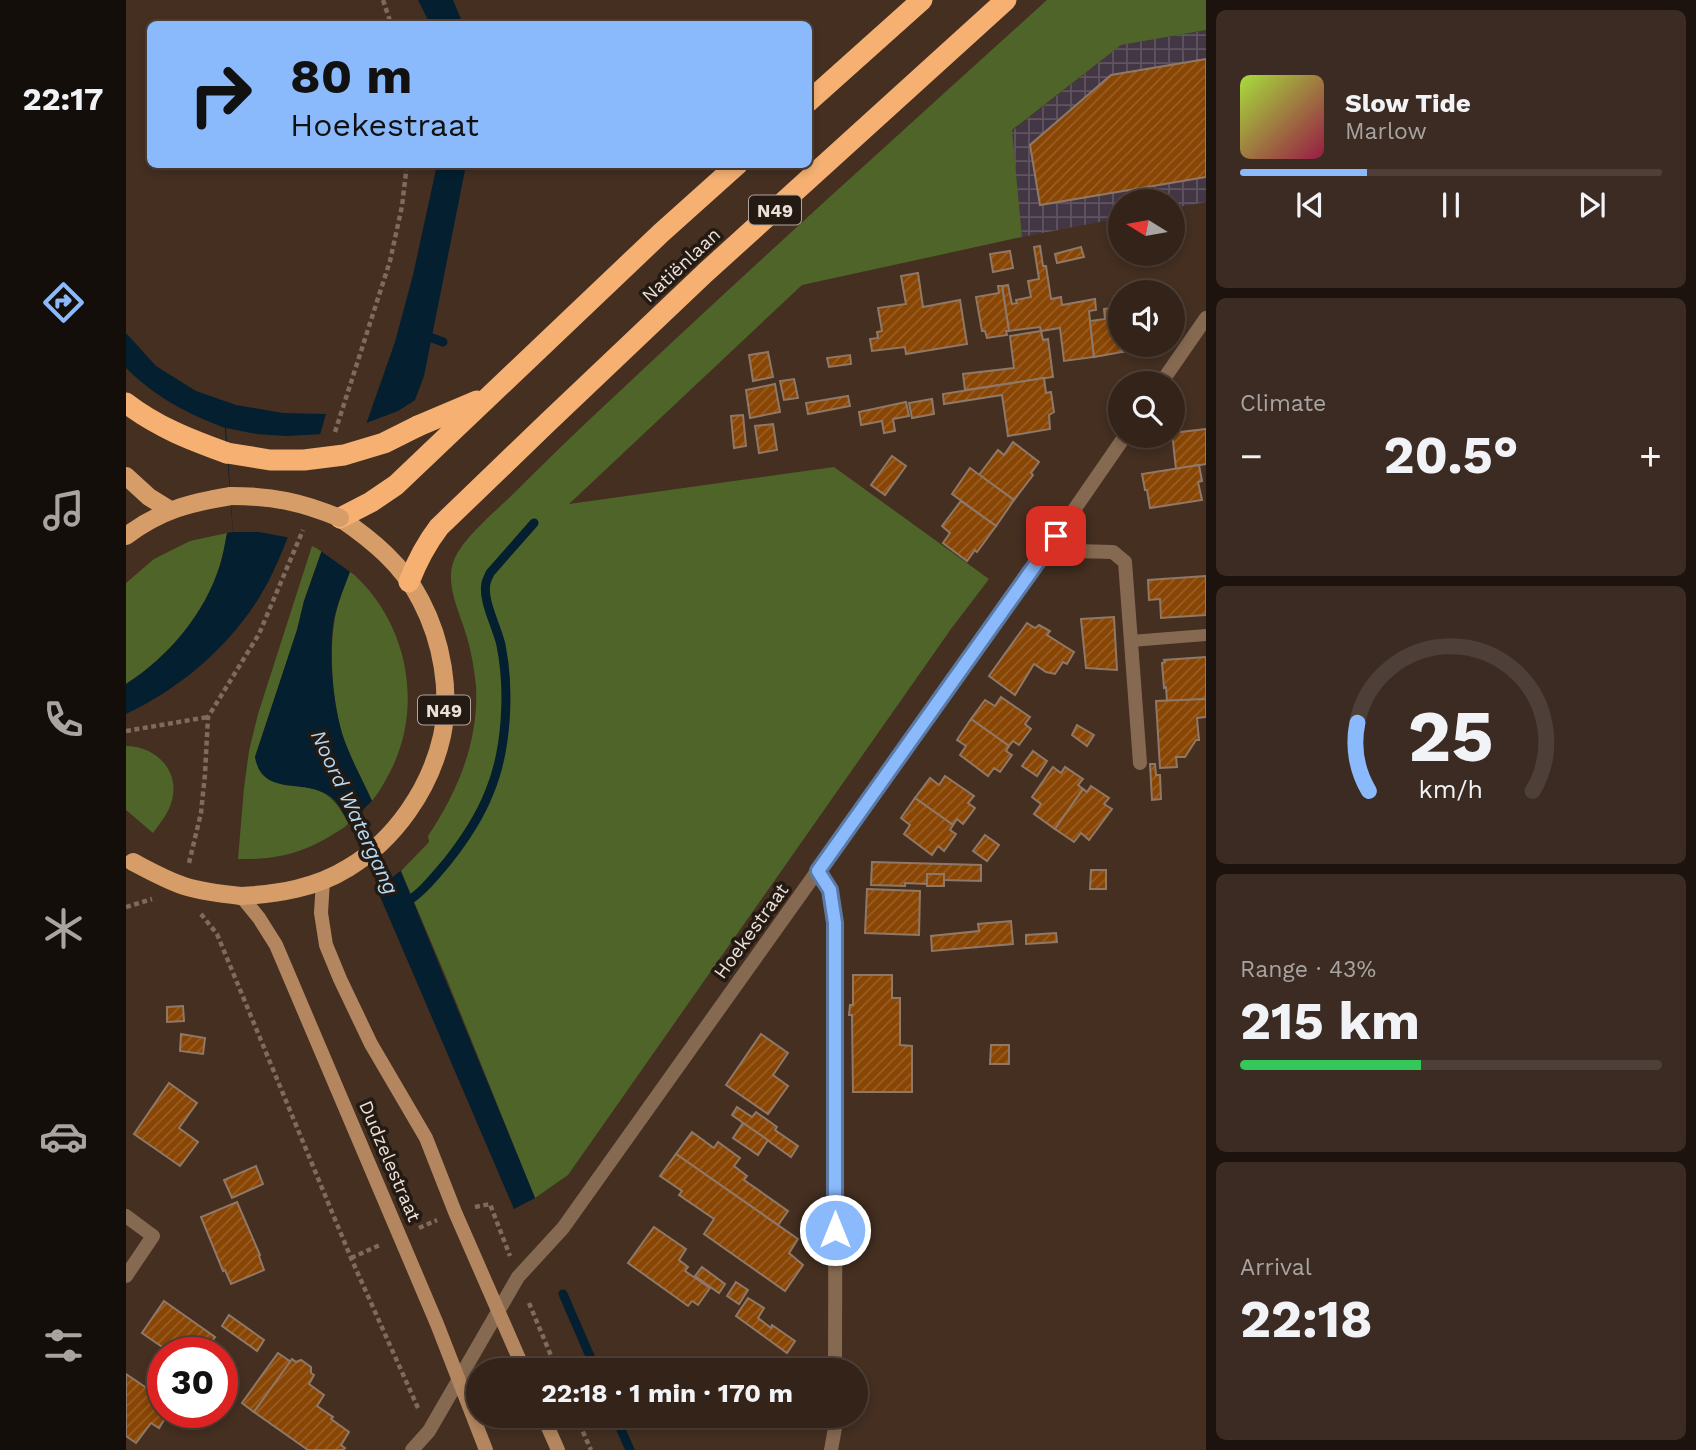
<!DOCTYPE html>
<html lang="en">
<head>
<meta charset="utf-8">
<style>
  :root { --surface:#332319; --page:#3b2b22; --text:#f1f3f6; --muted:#a9a4a2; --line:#4e4038; --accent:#8bbafc }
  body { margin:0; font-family:"Work Sans",sans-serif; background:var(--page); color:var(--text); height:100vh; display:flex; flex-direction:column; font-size:26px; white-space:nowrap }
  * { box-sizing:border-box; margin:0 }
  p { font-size:23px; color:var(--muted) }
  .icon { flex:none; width:38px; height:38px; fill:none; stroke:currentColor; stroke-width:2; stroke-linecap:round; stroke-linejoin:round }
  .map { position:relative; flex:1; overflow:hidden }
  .sheet { display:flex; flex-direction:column; gap:10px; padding:10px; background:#1c130e; width:490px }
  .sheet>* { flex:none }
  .banner { position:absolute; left:21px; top:21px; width:665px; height:147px; border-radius:10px; box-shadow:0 4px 10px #0003,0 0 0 2px var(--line); background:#8bbafc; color:#111; overflow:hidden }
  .needle { width:46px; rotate:281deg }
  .fabs { position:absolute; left:982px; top:189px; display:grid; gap:14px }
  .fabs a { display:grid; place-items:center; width:77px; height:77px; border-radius:50%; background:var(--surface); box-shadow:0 4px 10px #0003,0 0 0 2px var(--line); font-size:35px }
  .speed { position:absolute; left:21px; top:1337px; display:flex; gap:14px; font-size:35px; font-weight:700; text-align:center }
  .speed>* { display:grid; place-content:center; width:91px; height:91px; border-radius:50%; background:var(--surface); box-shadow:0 4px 10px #0003,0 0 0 2px var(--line); line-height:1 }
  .speed .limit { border:10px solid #d22; background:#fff; color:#111 }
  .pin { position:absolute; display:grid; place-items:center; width:60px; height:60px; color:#fff; margin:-30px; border-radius:14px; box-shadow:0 4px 10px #0006 }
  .me { position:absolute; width:77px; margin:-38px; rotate:0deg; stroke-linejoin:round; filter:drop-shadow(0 0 5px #0008) }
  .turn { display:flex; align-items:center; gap:24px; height:147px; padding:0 28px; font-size:32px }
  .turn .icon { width:91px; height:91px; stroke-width:2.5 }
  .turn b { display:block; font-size:49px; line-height:60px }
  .big { font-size:52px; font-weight:700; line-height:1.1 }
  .sheet .tile { flex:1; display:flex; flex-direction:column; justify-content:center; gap:10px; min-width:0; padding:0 24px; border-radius:10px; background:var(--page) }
  .sheet .dial { align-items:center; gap:0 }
  .dial svg { height:182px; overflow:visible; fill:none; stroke:var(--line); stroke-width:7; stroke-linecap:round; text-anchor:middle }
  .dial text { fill:var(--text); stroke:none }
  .song { display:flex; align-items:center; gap:21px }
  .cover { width:84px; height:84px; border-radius:10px; background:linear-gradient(135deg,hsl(80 70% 55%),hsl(340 70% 35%)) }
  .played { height:7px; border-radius:4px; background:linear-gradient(90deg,var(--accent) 30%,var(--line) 30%) }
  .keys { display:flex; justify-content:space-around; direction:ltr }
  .heat { display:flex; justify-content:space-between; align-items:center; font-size:38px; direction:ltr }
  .charge { height:10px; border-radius:5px; background:linear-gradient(90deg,#34c759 43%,var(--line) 0) }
  .trip { position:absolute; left:340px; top:1358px; width:402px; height:70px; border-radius:35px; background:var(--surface); box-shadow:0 4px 10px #0003,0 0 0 2px var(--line); font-weight:700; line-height:70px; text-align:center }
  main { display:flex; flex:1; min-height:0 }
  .dock { display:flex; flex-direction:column; width:126px; justify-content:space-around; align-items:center; background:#140e0a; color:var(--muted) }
  .dock .icon { width:49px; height:49px }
  .dock .on { color:var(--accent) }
  .dock b { font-size:32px; color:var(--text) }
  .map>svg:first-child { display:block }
  .industrial { fill:url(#industrial-grid) }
  .grass { fill:#4f6429 }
  .water { fill:#041f2f }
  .pier { fill:#442f21 }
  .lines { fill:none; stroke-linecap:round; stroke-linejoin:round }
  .stream { stroke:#041f2f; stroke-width:9 }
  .building { fill:url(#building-hatch); stroke:#907867; stroke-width:2 }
  .path { stroke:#7e6b5f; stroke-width:4.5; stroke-dasharray:5 3.5; stroke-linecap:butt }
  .lane { stroke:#866951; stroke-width:12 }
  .street { stroke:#866951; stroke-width:14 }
  .secondary { stroke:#b3865f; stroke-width:14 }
  .primary { stroke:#d69d69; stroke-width:18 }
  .highway { stroke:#f5b072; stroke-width:21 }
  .primary-bridge { stroke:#d69d69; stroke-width:18 }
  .highway-bridge { stroke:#f5b072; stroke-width:21 }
  .route-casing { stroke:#5a79a4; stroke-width:18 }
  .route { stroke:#8bbafc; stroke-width:12 }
  .labels { text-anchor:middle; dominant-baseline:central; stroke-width:7; stroke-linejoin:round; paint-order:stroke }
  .shield { fill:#231a13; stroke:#b0a49c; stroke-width:2 }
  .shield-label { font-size:18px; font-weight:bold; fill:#ecdfd6 }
  .street-label { font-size:19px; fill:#ecdfd6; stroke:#231a13 }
  .water-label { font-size:21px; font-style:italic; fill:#b2daf6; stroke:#231a13 }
</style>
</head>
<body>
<main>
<nav class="dock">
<b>22:17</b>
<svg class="icon on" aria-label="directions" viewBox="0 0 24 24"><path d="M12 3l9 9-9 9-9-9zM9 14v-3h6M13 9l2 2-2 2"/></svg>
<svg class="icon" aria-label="music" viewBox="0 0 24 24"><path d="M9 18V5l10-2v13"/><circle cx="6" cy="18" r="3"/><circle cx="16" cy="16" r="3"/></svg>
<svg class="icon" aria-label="phone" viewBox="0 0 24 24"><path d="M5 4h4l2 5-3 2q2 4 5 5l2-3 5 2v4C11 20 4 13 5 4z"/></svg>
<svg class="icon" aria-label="climate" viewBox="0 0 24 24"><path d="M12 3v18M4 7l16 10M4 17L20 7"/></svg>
<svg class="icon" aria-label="car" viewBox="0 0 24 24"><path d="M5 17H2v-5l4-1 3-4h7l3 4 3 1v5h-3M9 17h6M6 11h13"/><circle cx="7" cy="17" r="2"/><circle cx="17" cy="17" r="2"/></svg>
<svg class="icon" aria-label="filters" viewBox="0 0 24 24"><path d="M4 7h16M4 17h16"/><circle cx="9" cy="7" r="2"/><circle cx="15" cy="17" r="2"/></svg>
</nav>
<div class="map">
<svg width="1080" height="1450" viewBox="0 0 1080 1450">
  <defs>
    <pattern id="industrial-grid" width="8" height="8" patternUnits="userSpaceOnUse" patternTransform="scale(1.75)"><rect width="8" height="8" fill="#443745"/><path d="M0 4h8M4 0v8" fill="none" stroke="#5f545f"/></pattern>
    <pattern id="building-hatch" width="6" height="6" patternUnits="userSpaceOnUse" patternTransform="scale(1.75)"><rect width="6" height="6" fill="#884503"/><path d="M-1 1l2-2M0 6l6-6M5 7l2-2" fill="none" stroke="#995f27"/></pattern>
  </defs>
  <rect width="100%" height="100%" fill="#442f21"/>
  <path class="industrial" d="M1080 30V202L1047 208 1046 201H994V218L896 237 886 131 995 45Z"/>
  <g class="grass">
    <path d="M921 0H1080V30L995 45 886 130 896 237 676 285 443 504 708 467 863 579 825 629 442 1175 409 1198 320 977 275 871 303 842 302 836C332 791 353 741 350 686 348 667 345 649 339 631 331 605 316 578 332 552 344 533 366 514 382 499 419 462 456 426 494 391 634 259 778 130 921 0Z"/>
    <path d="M101 533C99 544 97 555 94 565 79 614 42 657 0 684V583L28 559 64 541Z"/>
    <path d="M186 546 196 551 178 601 171 630 129 757 157 785C195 787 205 791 223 824 185 850 159 860 112 859L118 788 123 751 132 714Z"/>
    <path d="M224 571C280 619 298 702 266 768 260 780 254 791 246 801 238 783 228 765 221 747 207 714 202 653 209 618 212 602 218 586 224 571Z"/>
    <path d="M0 746C29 746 54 770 46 800 43 813 34 823 27 833L0 810Z"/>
  </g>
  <g class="water">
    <path d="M292 0H327L337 24H304Z"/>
    <path d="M311 165H340L298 376 216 593C213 601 210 610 208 619 202 654 207 714 221 747 228 765 238 783 246 801L409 1198 388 1209 223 824C218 815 214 804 205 797 178 777 136 798 129 757L171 630 178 601 269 342 287 275Z"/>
    <path d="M0 333 30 366 70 391 110 405 157 413 200 414C184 467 171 522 147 572 118 634 62 685 0 714V684C42 657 79 614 94 565 97 555 99 544 101 533L107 532 99 428C62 414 29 397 0 368Z"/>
  </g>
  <g class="pier">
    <path d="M294 397 227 574 192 549 235 425 272 411Z"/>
    <path d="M100 428 130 434 160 436 198 434 165 538 133 532H107Z"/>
    <path d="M249 798 277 869 248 891 220 826Z"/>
  </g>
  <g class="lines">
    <g class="stream">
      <path d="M295 334 317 342"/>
      <path d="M279 903C296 893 308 877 321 862 336 843 354 816 363 793 381 751 384 690 375 645 371 627 356 600 360 583 361 579 363 576 364 573L408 523"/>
      <path d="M437 1294 470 1370"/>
      <path d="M489 1416 504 1450"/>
    </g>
  </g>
  <g class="building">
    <path d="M1080 59V177L914 205 904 145 985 75Z"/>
    <path d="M914 246 917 266H920L925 299 935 297 936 305 969 299 970 310 963 311 968 357 938 361 934 328 915 331 914 327 883 331 876 286 882 285 886 304 891 303 890 300 905 297 902 281 913 279 908 247Z"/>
    <path d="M955 247 958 257 931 263 929 254Z"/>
    <path d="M884 251 887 268 867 272 864 254Z"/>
    <path d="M792 273 797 307 834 300 841 344 780 354 779 347 746 351 744 339 752 338 751 332 756 331 752 308 780 304 775 276Z"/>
    <path d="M872 286H876L883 331H880L881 335 861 338 859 331H856L850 297 873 293Z"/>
    <path d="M994 295V338L988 296Z"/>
    <path d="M989 307 996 352 968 357 964 321 979 319 978 309Z"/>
    <path d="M915 331 917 340 922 339 927 377 839 390 837 374 888 368 884 336Z"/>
    <path d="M995 345H1033V346L996 352Z"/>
    <path d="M642 352 647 377 627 381 623 355Z"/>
    <path d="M724 355 725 364 703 367 701 358Z"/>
    <path d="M918 378 920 393 925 392 928 412 923 415 924 429 882 436 876 395 818 404 817 394Z"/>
    <path d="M668 379 672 398 658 400 654 381Z"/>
    <path d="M649 384 654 412 624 418 620 390Z"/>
    <path d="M722 396 724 406 682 414 680 403Z"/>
    <path d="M806 399 808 414 786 418 783 403Z"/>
    <path d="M780 402 783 416 767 419 769 431 758 433 756 421 735 425 733 412Z"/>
    <path d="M617 415 620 446 608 448 605 416Z"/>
    <path d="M647 424 651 450 633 453 629 426Z"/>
    <path d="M1080 429V464L1050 469 1046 433Z"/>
    <path d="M887 442 913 462 905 473 907 475 888 500 853 475 872 450 878 455Z"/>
    <path d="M766 456 780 466 759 495 745 485Z"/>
    <path d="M1073 465 1076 481 1072 482 1076 500 1024 508 1021 490H1019L1016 474Z"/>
    <path d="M844 468 888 500 870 526 826 494Z"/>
    <path d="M835 501 870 526 851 552 849 550 841 561 817 543 824 533 816 526Z"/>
    <path d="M1080 576V615L1035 618 1034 599 1023 600 1022 580Z"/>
    <path d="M988 617 991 670 960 668 955 619Z"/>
    <path d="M901 623 909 628 913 625 924 631 921 635 948 652 941 664 937 662 929 674 920 672 908 664 889 695 863 676Z"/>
    <path d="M1080 657V699L1041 701 1040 687 1038 688 1036 663 1039 662 1038 660Z"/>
    <path d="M875 697 904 717 899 724 905 729 893 745 887 741 883 746 845 719 859 700 869 706Z"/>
    <path d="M1080 699V717L1071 718 1073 740H1070L1059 757H1050L1051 767 1034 768 1030 701Z"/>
    <path d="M845 719 883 746 880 751 886 755 874 772 868 768 862 776 834 755 840 746 831 740Z"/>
    <path d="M951 725 968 735 961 746 946 735Z"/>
    <path d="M907 751 921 761 911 776 896 766Z"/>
    <path d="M1024 764H1029L1030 775H1034L1035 799 1026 800Z"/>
    <path d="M927 767 935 773 939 767 957 779 952 785 957 789 929 829 908 814 915 804 906 797Z"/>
    <path d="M819 776 848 796 842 803 849 808 837 824 831 819 827 825 789 798 804 778 813 785Z"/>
    <path d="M965 786 983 798 978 804 986 809 963 840 955 833 948 842 929 829 957 789 961 792Z"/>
    <path d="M789 798 827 825 824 830 830 834 818 851 812 846 806 855 778 834 784 825 775 818Z"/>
    <path d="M859 835 873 845 861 861 847 851Z"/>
    <path d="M746 862 855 865V881L818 880V874H801V884L779 883V886L745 885Z"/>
    <path d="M965 870H980V889H964Z"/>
    <rect x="801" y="874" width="17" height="12"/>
    <path d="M741 889 794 891 793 935 739 933Z"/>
    <path d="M885 921 887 944 806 951 805 936 853 931 852 924Z"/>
    <path d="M930 933 931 942 900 944V935Z"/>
    <path d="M727 975H766V998H774V1045L786 1046V1092H727L726 1015H723L724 1005H727Z"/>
    <path d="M57 1006 58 1021 41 1022V1007Z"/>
    <path d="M55 1034 79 1038 77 1054 54 1051Z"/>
    <path d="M635 1034 662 1053 647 1075 662 1086 642 1114 600 1085Z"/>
    <path d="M865 1045H883V1064H864Z"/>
    <path d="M43 1083 71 1103 53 1128 72 1142 54 1166 8 1134Z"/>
    <path d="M611 1107 626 1117 630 1112 651 1127 649 1130 672 1146 665 1157 606 1115Z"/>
    <path d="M617 1123 642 1140 632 1155 607 1138Z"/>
    <path d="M566 1132 588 1148 592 1142 614 1158 608 1166 621 1176 618 1180 662 1211 652 1225 550 1154Z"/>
    <path d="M550 1154 672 1239 663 1253 677 1265 659 1291 578 1234 588 1219 553 1195 556 1191 534 1176Z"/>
    <path d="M130 1166 137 1184 106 1198 98 1180Z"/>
    <path d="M111 1202 134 1255 133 1256 138 1270 105 1284 99 1270 97 1271 75 1217Z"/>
    <path d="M528 1227 560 1249 553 1260 562 1267 559 1271 584 1288 572 1305 566 1301 562 1306 502 1263Z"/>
    <path d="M576 1267 599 1284 593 1293 569 1276Z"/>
    <path d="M610 1282 622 1290 613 1304 601 1296Z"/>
    <path d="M622 1298 638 1308 632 1318 645 1328 646 1325 669 1341 661 1353 610 1316Z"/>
    <path d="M38 1301 89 1337 78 1353H45L16 1333Z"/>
    <path d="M103 1315 138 1340 131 1351 96 1326Z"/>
    <path d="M152 1353 165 1362 128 1412 116 1403Z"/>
    <path d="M166 1359 170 1362 175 1360 185 1367V1373L188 1375 183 1384 198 1395 191 1406 207 1417 205 1419 223 1432 215 1445 219 1448 217 1450H182L128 1412Z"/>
    <path d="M0 1374 37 1399V1412H43L33 1428 25 1423 10 1443 0 1436Z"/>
  </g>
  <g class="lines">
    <g class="path">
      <path d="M257 0 265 24"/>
      <path d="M209 432 264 261 276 206 281 164"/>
      <path d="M0 731 82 717"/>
      <path d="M63 863 75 813 79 774 82 717 133 634 177 530"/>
      <path d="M0 907 26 899"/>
      <path d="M75 914 91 934 225 1258 292 1408"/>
      <path d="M349 1207 364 1204 384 1256"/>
      <path d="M293 1228 311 1220"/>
      <path d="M225 1258 256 1244"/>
      <path d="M403 1303 431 1370"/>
      <path d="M450 1416 465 1450"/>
    </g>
    <path class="lane" d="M1005 641 1080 635"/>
    <g class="street">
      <path d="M1035 383 1080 318"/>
      <path d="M930 536 949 551 987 552 999 562 1014 763"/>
      <path d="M692 871 704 890 710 923 709 1370"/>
      <path d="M0 1216 27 1236 0 1276"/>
      <path d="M286 1450 303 1431 392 1277 437 1228 930 536 999 436"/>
      <path d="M705 1450 709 1428V1416"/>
    </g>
    <g class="secondary">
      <path d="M197 880 195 913 200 945 214 979 245 1044 300 1138 329 1212 398 1370"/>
      <path d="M115 896 133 918 150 945 311 1324 360 1450"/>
      <path d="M417 1416 432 1450"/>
    </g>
    <g class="primary">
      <path d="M0 476 23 497 44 510"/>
      <path d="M0 536C35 510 63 503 105 496"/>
      <path d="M115 896C152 894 190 888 222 868 269 840 304 789 316 736 325 692 316 641 295 601 277 565 246 540 214 518"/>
    </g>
    <g class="highway">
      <path d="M682 102 796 0"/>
      <path d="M0 403C31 427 65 440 101 453"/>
      <path d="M292 426 351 401"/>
      <path d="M214 518 245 502 270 485 535 233 612 164"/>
      <path d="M283 582C291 561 300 544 313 527L421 423 579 273 880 0"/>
    </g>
    <g class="primary-bridge">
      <path d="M105 496C147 496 175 502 214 518"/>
      <path d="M7 862C24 871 40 880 58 886 77 892 96 894 115 896"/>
    </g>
    <path class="highway-bridge" d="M101 453 144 460H178L218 455 258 443 292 426"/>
  </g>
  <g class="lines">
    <g class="route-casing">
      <path id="route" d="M709 1230V923L704 890 692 871 930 536"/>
    </g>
    <use href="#route" class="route"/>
  </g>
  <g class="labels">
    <g class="shield">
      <rect x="623" y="195.5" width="52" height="29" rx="5"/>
      <rect x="292" y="695.5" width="52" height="29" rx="5"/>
    </g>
    <g class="shield-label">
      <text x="649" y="210">N49</text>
      <text x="318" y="710">N49</text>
    </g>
    <g class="street-label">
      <text transform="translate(555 265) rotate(-43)">Natiënlaan</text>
      <text transform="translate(625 931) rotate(-54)">Hoekestraat</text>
      <text transform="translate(264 1161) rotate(67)">Dudzelestraat</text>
    </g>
    <g class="water-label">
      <text transform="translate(229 812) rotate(65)">Noord Watergang</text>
    </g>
  </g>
</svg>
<div class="fabs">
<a><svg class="needle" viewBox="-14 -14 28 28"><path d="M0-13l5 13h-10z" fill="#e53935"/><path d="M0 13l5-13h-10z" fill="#a9a4a2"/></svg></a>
<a><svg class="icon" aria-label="sound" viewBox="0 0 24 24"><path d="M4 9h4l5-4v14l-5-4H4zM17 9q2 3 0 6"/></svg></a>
<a><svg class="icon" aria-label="search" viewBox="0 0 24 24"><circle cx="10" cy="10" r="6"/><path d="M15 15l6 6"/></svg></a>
</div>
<div class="speed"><div class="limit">30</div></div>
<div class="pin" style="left:930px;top:536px;background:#d93025"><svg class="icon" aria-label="arrive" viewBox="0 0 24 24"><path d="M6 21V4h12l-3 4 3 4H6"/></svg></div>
<svg class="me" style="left:709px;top:1230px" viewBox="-20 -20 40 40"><circle r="17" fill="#8bbafc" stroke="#fff" stroke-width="3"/><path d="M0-11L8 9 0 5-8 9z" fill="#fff"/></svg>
<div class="trip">22:18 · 1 min · 170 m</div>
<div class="banner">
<div class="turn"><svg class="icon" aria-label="right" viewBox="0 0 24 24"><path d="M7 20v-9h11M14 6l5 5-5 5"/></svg><div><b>80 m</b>Hoekestraat</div></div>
</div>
</div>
<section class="sheet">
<div class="tile">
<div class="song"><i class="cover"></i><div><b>Slow Tide</b><p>Marlow</p></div></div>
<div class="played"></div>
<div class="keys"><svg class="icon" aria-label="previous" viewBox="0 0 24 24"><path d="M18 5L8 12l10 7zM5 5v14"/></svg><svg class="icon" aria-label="pause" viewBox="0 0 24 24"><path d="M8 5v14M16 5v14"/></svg><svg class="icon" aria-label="next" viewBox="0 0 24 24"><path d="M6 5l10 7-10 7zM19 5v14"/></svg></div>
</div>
<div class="tile"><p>Climate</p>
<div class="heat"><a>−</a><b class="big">20.5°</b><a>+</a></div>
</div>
<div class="tile dial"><svg viewBox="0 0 100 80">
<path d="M14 69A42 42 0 1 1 86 69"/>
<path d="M14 69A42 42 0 0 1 9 39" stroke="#8bbafc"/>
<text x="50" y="56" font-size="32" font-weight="700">25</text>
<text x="50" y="72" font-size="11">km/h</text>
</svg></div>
<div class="tile"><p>Range · 43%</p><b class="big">215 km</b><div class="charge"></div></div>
<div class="tile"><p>Arrival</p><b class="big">22:18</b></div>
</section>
</main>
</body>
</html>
